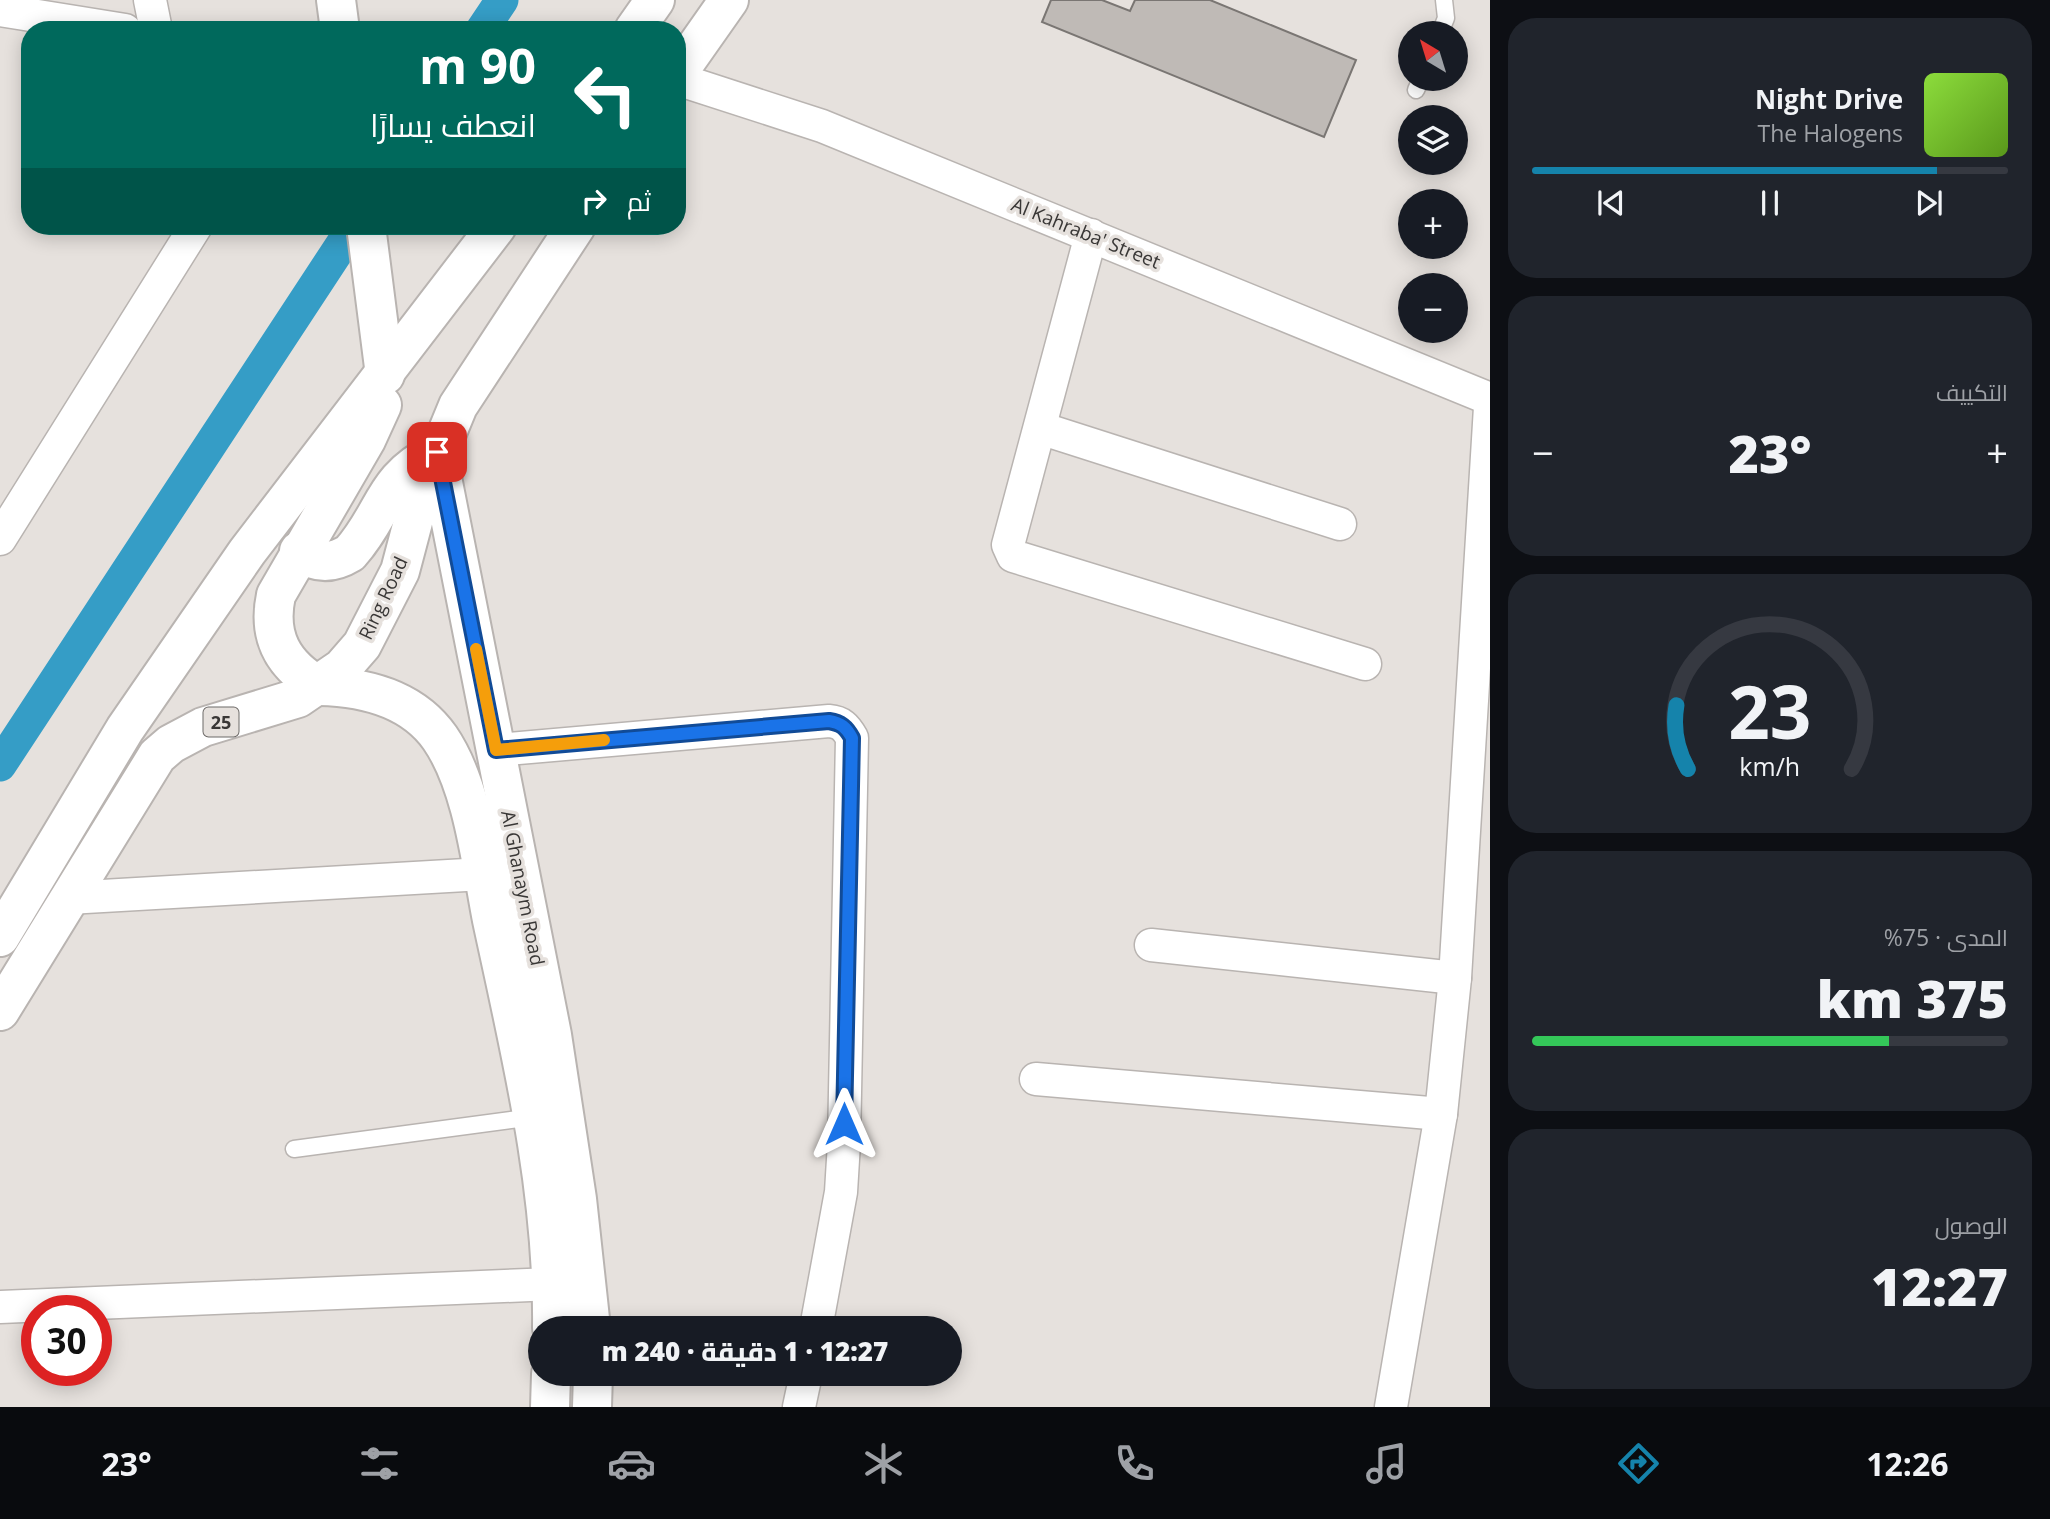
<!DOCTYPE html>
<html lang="ar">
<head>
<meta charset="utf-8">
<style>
  :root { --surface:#171b24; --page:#20242c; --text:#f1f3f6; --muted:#9ea1a6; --line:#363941; --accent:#1583ab }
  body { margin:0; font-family:"Open Sans",Cairo,sans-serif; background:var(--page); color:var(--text); direction:rtl; height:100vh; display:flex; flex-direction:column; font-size:26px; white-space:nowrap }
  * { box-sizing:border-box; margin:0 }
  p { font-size:23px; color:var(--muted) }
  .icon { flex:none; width:38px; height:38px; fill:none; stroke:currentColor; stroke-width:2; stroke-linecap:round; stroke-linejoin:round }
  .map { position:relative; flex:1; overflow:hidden; direction:ltr }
  .panel { display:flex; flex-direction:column; gap:18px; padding:18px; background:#0d0f14; width:560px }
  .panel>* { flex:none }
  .banner { position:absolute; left:21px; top:21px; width:665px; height:214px; border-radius:28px; box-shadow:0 4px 18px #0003; direction:rtl; background:#00695c; color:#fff; overflow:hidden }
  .needle { width:46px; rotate:322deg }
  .controls { position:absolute; left:1398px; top:21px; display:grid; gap:14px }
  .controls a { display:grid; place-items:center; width:70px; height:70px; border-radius:50%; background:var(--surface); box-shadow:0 4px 18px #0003; font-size:35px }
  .speed { position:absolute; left:21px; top:1295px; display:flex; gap:14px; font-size:35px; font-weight:700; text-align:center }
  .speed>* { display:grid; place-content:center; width:91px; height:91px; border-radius:50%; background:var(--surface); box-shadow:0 4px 18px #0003; line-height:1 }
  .speed .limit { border:10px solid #d22; background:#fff; color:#111 }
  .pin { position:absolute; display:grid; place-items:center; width:60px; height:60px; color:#fff; margin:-30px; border-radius:14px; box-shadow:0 4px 10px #0006 }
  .me { position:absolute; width:77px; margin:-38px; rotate:0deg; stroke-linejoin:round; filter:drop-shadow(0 0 5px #0008) }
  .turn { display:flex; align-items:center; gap:24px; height:147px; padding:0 35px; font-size:32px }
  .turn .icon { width:91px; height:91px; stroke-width:2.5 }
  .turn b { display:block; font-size:49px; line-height:60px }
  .then { display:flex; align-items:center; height:66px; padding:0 35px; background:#0003; gap:14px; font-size:26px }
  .big { font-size:52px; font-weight:800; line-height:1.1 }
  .panel .card { flex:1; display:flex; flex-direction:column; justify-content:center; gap:10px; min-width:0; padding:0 24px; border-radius:28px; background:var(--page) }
  .panel .dial { align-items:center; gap:0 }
  .dial svg { height:182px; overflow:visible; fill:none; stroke:var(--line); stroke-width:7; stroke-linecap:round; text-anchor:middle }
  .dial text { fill:var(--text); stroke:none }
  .song { display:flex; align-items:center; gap:21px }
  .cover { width:84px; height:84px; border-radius:10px; background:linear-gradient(135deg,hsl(90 70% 55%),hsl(90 70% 35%)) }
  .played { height:7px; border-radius:4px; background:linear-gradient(90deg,var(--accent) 85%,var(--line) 85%) }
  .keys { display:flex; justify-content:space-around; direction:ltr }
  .heat { display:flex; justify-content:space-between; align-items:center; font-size:38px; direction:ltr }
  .charge { height:10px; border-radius:5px; background:linear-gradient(90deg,#34c759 75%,var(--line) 0) }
  .trip { position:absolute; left:528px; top:1316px; width:434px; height:70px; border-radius:35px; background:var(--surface); box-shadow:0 4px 18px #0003; font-weight:800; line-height:70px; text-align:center; direction:rtl }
  .tabs { display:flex; height:112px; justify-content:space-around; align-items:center; background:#090b0e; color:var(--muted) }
  .tabs .icon { width:49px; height:49px }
  .tabs .active { color:var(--accent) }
  .tabs b { font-size:32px; color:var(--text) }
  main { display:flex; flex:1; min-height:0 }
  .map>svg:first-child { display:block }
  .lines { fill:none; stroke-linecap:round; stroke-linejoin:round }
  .canal { stroke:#359dc6; stroke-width:33 }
  .building { fill:#bfbab6; stroke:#7a7673; stroke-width:2 }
  .service-casing { stroke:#b9b4b1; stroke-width:19 }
  .minor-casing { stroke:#b9b4b1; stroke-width:35 }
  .tertiary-casing { stroke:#b9b4b1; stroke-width:42 }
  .secondary-casing { stroke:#b9b4b1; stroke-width:42 }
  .trunk-casing { stroke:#b9b4b1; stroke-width:42 }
  .service { stroke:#fff; stroke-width:16 }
  .minor { stroke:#fff; stroke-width:32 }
  .tertiary { stroke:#fff; stroke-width:38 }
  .secondary { stroke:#fff; stroke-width:38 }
  .trunk { stroke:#fff; stroke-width:38 }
  .route-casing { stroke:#114b97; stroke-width:18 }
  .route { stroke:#1a73e8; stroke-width:12 }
  .slow { stroke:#f59e0b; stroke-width:12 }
  .labels { text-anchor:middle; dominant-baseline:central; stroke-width:7; stroke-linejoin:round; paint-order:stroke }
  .shield { fill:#e6e1dd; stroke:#6d6a68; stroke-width:2 }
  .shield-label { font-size:18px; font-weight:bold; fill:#393736 }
  .street-label { font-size:19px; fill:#393736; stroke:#e6e1dd }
</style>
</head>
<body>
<main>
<section class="panel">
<div class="card">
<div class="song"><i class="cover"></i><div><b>Night Drive</b><p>The Halogens</p></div></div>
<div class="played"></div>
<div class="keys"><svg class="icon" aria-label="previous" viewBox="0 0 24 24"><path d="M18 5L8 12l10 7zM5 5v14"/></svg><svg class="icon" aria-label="pause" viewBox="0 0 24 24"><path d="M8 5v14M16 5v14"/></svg><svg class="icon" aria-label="next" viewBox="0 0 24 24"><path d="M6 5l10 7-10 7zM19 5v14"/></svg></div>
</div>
<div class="card"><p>التكييف</p>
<div class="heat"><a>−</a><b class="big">23°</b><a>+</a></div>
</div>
<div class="card dial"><svg viewBox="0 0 100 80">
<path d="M14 69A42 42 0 1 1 86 69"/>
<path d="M14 69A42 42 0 0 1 9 41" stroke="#1583ab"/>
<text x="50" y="56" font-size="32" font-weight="700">23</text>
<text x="50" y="72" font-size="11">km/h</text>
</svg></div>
<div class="card"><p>المدى · 75%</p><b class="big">375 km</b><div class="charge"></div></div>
<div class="card"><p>الوصول</p><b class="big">12:27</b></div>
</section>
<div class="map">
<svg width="1490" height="1407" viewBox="0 0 1490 1407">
  <rect width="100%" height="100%" fill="#e6e1dd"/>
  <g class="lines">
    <g class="canal">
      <path d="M482 30 502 0"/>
      <path d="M0 765 354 226"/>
    </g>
  </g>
  <path class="building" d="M1051 0H1102L1130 11 1135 0H1210L1356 60 1324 137 1042 22Z"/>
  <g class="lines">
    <g class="service-casing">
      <g id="service">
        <path d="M1440 33 1446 18 1444 0"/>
        <path d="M1416 90 1421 79"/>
        <path d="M294 1149 533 1117"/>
      </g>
    </g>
    <g class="minor-casing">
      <g id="minor">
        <path d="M150 0 156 30"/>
        <path d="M0 10 125 30"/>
        <path d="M677 79 822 126 1490 399"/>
        <path d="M1091 235 1008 545 1013 556 1365 664"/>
        <path d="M1040 428 1340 524"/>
        <path d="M0 539 196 226"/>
        <path d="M496 750 829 721C841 722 846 727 852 738L844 1143 841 1192 816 1328"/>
        <path d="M68 898 483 874"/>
        <path d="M1151 945 1455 978"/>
        <path d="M1036 1079 1441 1114"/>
        <path d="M0 1307 553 1284"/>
        <path d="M799 1407 806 1374"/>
        <path d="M1391 1407 1441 1114 1455 978 1490 407"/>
      </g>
    </g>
    <g class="tertiary-casing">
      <g id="tertiary">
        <path d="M336 0 340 30"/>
        <path d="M366 226 385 375"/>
      </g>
    </g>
    <g class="secondary-casing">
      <g id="secondary">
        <path d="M437 452 552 1035 577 1199 591 1328"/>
        <path d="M319 686C365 687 412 698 440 738 473 786 481 864 492 920 521 1055 554 1190 552 1328"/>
        <path d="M550 1407 551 1374"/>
        <path d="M592 1407 593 1374"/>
      </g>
    </g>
    <g class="trunk-casing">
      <g id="trunk">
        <path d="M634 30 655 0"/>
        <path d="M677 74 729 0"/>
        <path d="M299 551C316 564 332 564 350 553 386 513 381 479 437 452"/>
        <path d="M319 686C283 665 267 637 276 595L366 440 382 405"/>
        <path d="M0 937 125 729 247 552 497 226"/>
        <path d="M0 1011 157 756 171 744 203 727 298 698 342 668 362 645 400 571 418 503 458 406 576 226"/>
      </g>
    </g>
    <use href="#service" class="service"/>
    <use href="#minor" class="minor"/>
    <use href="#tertiary" class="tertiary"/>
    <use href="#secondary" class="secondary"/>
    <use href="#trunk" class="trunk"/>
  </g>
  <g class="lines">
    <g class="route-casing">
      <path id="route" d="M437 452 496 750 829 721C841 723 846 727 852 738L844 1124"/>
    </g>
    <use href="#route" class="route"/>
    <path class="slow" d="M476 649 496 750 604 740"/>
  </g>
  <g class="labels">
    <rect class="shield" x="203.5" y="707.5" width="35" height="29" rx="5"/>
    <g class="shield-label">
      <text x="221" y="722">25</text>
    </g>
    <g class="street-label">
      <text transform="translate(1086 233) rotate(22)">Al Kahraba' Street</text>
      <text transform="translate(383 598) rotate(-65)">Ring Road</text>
      <text transform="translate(523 888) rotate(79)">Al Ghanaym Road</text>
    </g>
  </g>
</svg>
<div class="controls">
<a><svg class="needle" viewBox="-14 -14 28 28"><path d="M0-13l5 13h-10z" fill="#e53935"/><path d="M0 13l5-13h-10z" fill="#9ea1a6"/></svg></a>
<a><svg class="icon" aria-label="layers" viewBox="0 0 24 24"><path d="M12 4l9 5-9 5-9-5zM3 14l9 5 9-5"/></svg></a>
<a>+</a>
<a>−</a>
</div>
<div class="speed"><div class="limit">30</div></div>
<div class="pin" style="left:437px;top:452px;background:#d93025"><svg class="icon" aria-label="arrive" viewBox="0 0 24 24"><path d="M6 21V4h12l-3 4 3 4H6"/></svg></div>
<svg class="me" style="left:844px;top:1124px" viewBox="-20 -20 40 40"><path d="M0-17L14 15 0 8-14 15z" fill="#1a73e8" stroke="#fff" stroke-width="4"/></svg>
<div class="trip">12:27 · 1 دقيقة · 240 m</div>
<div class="banner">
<div class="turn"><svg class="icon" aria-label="left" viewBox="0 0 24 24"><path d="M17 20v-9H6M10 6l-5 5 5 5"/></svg><div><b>90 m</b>انعطف يسارًا</div></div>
<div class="then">ثم<svg class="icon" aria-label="right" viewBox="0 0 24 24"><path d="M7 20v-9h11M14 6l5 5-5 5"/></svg></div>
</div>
</div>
</main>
<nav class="tabs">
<b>12:26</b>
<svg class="icon active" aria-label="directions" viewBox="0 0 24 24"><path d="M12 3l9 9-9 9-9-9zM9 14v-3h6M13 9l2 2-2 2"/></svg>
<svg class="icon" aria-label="music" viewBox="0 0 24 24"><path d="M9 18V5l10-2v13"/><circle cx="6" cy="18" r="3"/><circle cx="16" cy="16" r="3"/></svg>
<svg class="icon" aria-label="phone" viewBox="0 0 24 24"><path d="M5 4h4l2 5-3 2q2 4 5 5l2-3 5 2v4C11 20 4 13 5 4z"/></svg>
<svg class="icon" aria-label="climate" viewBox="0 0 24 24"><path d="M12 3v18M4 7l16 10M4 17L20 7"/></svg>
<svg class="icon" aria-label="car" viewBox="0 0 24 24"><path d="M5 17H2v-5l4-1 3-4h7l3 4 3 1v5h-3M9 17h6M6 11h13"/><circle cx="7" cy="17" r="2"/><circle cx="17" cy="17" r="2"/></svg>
<svg class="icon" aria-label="filters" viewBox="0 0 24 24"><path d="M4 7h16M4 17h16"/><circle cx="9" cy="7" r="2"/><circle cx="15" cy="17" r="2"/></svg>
<b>23°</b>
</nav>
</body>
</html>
